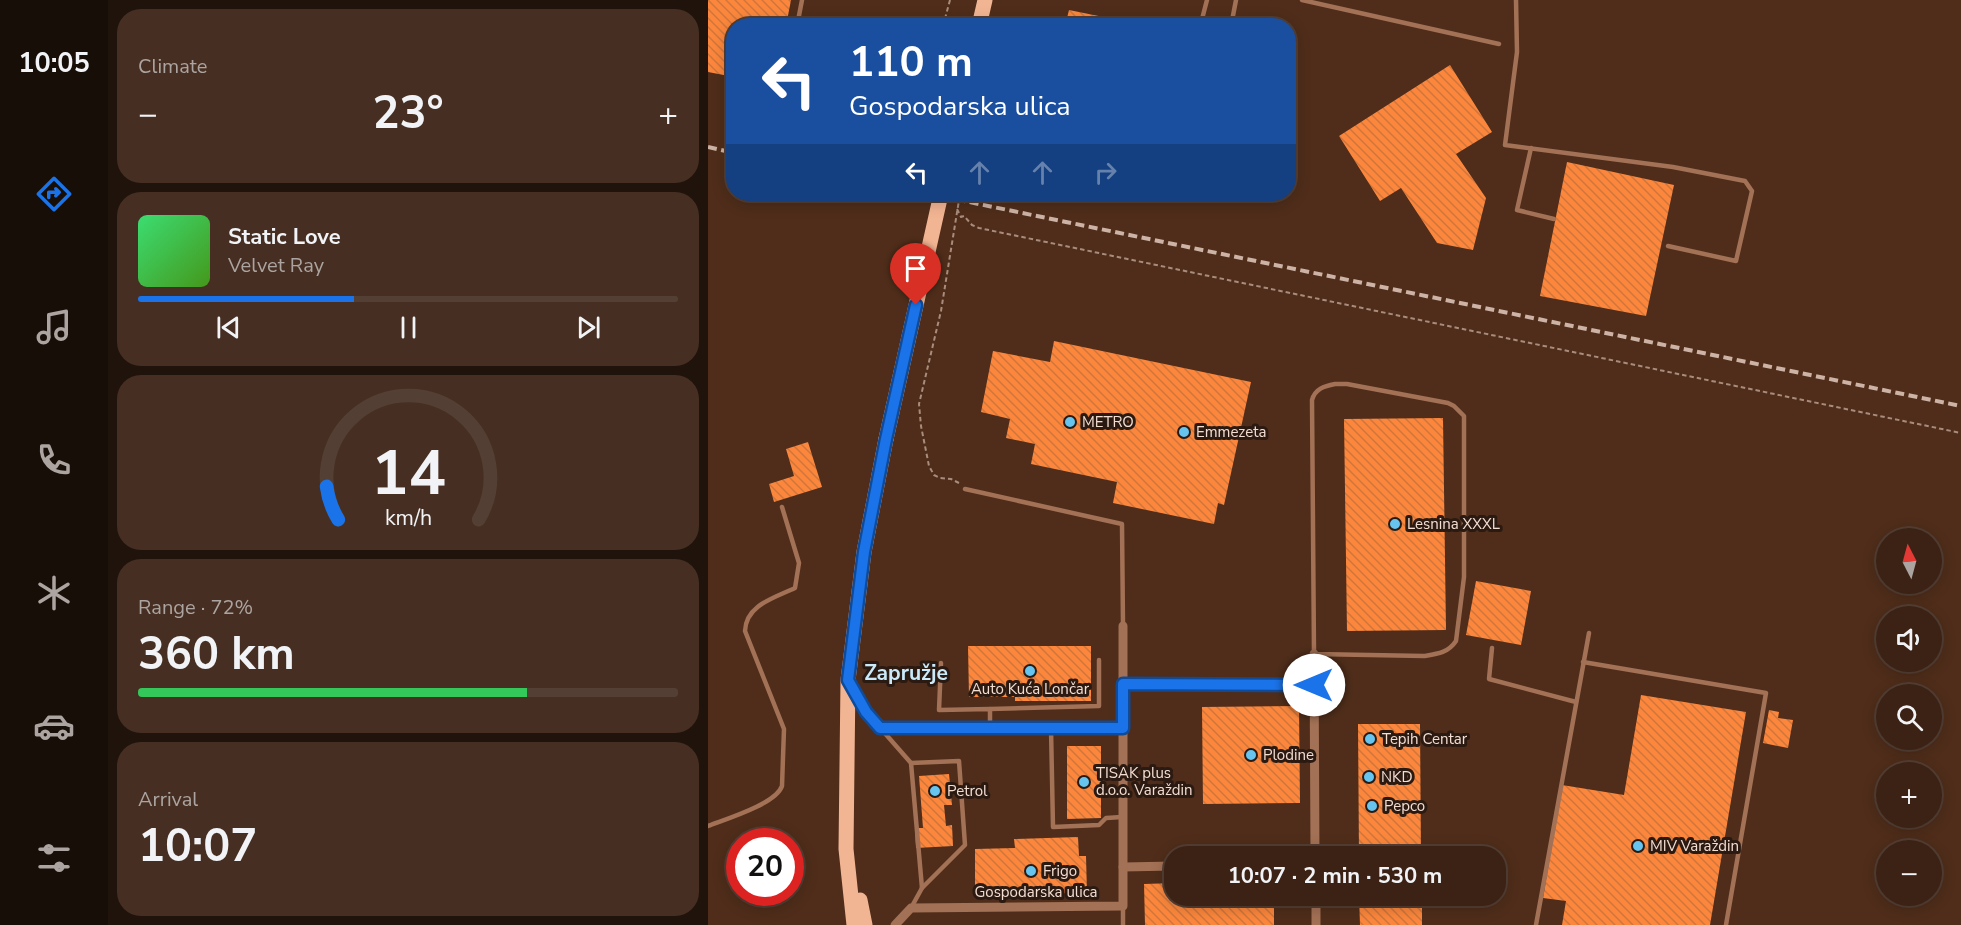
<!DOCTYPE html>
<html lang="en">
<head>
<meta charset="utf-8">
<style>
  :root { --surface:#3b2214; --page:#462f22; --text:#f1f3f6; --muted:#aca4a0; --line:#543f34; --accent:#1a73e8 }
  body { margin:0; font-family:"Nunito Sans",sans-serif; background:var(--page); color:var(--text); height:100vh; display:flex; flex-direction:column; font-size:22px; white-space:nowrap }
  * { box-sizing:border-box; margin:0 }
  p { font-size:20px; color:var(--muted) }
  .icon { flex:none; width:33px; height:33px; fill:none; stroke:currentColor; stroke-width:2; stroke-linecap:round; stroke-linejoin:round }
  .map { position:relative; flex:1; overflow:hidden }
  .drawer { display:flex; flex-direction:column; gap:9px; padding:9px; background:#20130b; width:600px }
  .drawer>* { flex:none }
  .top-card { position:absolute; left:18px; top:18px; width:570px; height:183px; border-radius:24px; box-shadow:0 3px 15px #0003,0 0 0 2px var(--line); background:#1a4fa0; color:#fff; overflow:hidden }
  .needle { width:39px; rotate:354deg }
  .buttons { position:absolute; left:1168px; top:528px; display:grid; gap:12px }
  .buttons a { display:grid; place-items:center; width:66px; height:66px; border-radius:50%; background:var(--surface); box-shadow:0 3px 15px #0003,0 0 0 2px var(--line); font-size:30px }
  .speed { position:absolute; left:18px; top:828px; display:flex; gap:12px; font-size:30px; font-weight:700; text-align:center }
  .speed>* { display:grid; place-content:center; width:78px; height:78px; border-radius:50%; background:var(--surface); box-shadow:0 3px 15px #0003,0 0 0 2px var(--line); line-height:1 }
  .speed .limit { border:9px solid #d22; background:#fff; color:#111 }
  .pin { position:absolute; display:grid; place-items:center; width:51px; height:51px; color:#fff; margin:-62px -26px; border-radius:50% 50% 50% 0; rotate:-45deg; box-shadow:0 0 6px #0007 }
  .pin .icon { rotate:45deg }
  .me { position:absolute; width:66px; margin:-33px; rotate:270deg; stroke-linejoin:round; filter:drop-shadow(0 0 4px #0008) }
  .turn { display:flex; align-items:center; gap:21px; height:126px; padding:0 24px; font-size:27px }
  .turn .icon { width:78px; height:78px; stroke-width:2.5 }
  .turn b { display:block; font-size:42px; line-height:51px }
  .lanes { display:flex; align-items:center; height:57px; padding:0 24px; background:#0003; justify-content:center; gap:30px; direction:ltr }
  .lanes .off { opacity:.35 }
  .big { font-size:45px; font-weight:700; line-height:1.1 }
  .drawer .card { flex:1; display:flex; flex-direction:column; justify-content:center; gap:9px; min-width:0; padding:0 21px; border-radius:24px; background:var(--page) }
  .drawer .dial { align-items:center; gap:0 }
  .dial svg { height:156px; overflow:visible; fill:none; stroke:var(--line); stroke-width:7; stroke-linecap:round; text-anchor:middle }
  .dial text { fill:var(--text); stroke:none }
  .song { display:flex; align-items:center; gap:18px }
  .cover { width:72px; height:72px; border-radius:9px; background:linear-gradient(135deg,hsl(140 70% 55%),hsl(100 70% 35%)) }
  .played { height:6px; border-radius:3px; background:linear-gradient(90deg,var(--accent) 40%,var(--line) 40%) }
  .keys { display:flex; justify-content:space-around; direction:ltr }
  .heat { display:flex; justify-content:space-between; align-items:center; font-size:33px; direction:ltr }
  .charge { height:9px; border-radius:4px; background:linear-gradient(90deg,#34c759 72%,var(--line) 0) }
  .trip { position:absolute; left:456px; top:846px; width:342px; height:60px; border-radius:24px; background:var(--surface); box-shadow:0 3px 15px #0003,0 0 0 2px var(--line); font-weight:700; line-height:60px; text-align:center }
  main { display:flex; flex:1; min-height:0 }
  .dock { display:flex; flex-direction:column; width:108px; justify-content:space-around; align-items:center; background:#180e08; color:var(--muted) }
  .dock .icon { width:42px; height:42px }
  .dock .on { color:var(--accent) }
  .dock b { font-size:27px; color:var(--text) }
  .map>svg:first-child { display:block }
  .building { fill:url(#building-back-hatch) }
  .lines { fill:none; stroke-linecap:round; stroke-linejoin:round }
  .path { stroke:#a88c7d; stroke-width:2; stroke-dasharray:4.5 3; stroke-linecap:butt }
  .service { stroke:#a37155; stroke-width:4.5 }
  .minor { stroke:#a37155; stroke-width:9 }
  .primary { stroke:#f2b593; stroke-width:15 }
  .rail { stroke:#ccb3a5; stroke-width:4; stroke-dasharray:9 4.5; stroke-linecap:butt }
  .primary-bridge { stroke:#f2b593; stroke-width:15 }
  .route-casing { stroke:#114b97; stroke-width:15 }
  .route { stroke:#1a73e8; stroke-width:10 }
  .poi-dot { fill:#66c4ef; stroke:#2a1a12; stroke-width:2 }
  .labels { text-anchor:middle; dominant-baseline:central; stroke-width:6; stroke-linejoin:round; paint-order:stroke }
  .poi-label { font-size:15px; fill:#f4ded2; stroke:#2a1a12; text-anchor:start }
  .street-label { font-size:15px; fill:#f4ded2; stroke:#2a1a12 }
  .district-label { font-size:21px; font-weight:bold; fill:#caeafa; stroke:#2a1a12 }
</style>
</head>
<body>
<main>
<nav class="dock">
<b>10:05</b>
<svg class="icon on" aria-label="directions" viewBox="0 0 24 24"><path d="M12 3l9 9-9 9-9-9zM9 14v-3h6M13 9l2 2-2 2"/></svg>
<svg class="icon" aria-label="music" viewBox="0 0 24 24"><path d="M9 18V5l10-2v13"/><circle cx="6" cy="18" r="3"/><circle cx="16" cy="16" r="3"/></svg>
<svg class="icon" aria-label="phone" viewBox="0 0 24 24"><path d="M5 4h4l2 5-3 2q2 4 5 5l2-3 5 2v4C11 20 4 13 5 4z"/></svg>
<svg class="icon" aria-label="climate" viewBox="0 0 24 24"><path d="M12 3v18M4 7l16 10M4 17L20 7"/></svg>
<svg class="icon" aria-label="car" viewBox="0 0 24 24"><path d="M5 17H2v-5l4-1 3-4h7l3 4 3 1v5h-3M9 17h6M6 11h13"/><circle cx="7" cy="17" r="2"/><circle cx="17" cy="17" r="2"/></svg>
<svg class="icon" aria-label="filters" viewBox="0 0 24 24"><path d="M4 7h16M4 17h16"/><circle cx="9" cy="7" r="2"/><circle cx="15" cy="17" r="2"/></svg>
</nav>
<section class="drawer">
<div class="card"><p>Climate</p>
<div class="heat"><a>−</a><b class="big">23°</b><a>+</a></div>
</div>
<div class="card">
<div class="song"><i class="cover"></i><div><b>Static Love</b><p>Velvet Ray</p></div></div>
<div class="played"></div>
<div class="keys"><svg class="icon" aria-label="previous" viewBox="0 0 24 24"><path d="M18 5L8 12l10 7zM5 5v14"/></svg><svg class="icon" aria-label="pause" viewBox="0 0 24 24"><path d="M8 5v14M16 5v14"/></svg><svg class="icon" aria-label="next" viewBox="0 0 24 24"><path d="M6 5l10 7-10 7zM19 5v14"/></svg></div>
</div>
<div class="card dial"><svg viewBox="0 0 100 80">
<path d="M14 69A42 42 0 1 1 86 69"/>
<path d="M14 69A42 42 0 0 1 8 52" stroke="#1a73e8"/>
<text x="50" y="56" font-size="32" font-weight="700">14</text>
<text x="50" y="72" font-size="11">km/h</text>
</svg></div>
<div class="card"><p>Range · 72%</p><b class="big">360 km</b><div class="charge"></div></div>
<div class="card"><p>Arrival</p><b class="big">10:07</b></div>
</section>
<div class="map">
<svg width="1253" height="925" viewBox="0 0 1253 925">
  <defs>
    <pattern id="building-back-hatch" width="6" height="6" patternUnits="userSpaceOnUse" patternTransform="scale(1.5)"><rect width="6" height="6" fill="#fc873c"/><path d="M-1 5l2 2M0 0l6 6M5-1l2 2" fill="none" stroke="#cf763d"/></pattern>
  </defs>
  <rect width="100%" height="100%" fill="#4f2d1a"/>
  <g class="building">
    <path d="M0 0H83L78 26H26V77L0 72Z"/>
    <path d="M361 10 430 24V26H357Z"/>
    <path d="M742 65 784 132 748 154 778 198 765 250 729 243 693 188 672 201 631 136Z"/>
    <path d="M859 162 966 185 938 316 832 296Z"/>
    <path d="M346 341 543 382 516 505 510 503 506 524 405 503 409 482 323 464 327 444 298 438 302 419 273 412 285 351 342 362Z"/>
    <path d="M735 418 738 630 639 631 636 419Z"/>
    <path d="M100 442 114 487 66 502 61 484 86 476 78 449Z"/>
    <path d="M768 581 823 591 813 645 758 635Z"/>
    <path d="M260 646H383V701H307V697H261Z"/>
    <path d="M933 695 1038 712 1002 925H854L858 901 835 898 854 785 916 795Z"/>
    <path d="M591 706 592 803 495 804 494 707Z"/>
    <path d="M1061 710 1071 712 1070 718 1085 720 1080 748 1055 743Z"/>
    <path d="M650 724H712L713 856H651Z"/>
    <path d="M359 746H393V818L359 819Z"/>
    <path d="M241 774 244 805H236L238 826 244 825 245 846 208 848 207 828H215L211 776Z"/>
    <path d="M370 837 371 856H378L379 893 291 894V886L267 887V849L307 848 306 839Z"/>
    <path d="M466 883V896H566V925H437L436 884Z"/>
    <path d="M651 896H714V925H652Z"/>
  </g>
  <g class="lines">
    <g class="path">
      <path d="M235 26 242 0"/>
      <path d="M249 209 253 217 256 216 264 225 271 228 1253 433"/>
      <path d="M251 483 243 479 232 478 226 475 221 466 213 426 211 404 233 311 252 194"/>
    </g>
    <g class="service">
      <path d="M499 0 493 23 505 26"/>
      <path d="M594 0 791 44"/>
      <path d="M808 0 809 52 797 145 965 167 1037 181 1044 191 1028 261 960 246"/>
      <path d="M89 26 94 0"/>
      <path d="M523 26 528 0"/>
      <path d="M823 148 809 210 846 219"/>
      <path d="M627 384H639L740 403 746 406 756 416V577L748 641C740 653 729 654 716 656L606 654 604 400C607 389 616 386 627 384Z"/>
      <path d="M257 489 414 524 415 626"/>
      <path d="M784 648 781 679 868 702"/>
      <path d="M875 662 1058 693 1018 925"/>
      <path d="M233 663 231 710 282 709V728"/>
      <path d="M415 684 606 685"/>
      <path d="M282 709 391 706V660"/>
      <path d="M343 728 345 827 391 825 398 818 414 817"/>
      <path d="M174 730 203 763 214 888 203 908"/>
      <path d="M203 763 251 761 257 845 214 888"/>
      <path d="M0 826C18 819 68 804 74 786L76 729 37 631C38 605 66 598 87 588L91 563 74 507"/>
      <path d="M415 906V925"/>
      <path d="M828 925 881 633"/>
    </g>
    <g class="minor">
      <path d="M606 654 607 856"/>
      <path d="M141 683 158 712 172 728H415"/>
      <path d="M415 867 466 866"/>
      <path d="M608 896V925"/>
      <path d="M187 925 203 908 415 906V626"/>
    </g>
    <g class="primary">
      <path d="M271 26 277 0"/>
      <path d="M152 900 157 925"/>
      <path d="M146 925 138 849 140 680 156 552 178 439"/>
    </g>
    <g class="rail">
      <path d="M0 147 26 153"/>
      <path d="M222 194 1253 406"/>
    </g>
    <path class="primary-bridge" d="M178 439 233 194"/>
  </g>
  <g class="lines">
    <g class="route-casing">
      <path id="route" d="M208 305 178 439 156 552 140 680 158 712 172 728H415V684L606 685"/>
    </g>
    <use href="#route" class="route"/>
  </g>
  <g class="poi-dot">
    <circle cx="362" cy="422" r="6"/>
    <circle cx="476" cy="432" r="6"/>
    <circle cx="687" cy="524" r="6"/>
    <circle cx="322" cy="671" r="6"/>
    <circle cx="662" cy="739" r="6"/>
    <circle cx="543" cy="755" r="6"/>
    <circle cx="661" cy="777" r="6"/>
    <circle cx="376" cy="782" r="6"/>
    <circle cx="227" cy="791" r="6"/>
    <circle cx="664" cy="806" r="6"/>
    <circle cx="930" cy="846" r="6"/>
    <circle cx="323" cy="871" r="6"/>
  </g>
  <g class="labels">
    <g class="poi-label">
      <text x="374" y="422">METRO</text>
      <text x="488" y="432">Emmezeta</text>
      <text x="699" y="524">Lesnina XXXL</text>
      <text x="322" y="689" text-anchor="middle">Auto Kuća Lončar</text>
      <text x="674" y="739">Tepih Centar</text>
      <text x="555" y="755">Plodine</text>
      <text x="388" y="773">TISAK plus<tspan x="388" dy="17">d.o.o. Varaždin</tspan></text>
      <text x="673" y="777">NKD</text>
      <text x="239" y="791">Petrol</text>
      <text x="676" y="806">Pepco</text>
      <text x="942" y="846">MIV Varaždin</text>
      <text x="335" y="871">Frigo</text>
    </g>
    <g class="street-label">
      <text x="328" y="892">Gospodarska ulica</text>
    </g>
    <g class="district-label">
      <text x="198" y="673">Zapružje</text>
    </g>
  </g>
</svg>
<div class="buttons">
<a><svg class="needle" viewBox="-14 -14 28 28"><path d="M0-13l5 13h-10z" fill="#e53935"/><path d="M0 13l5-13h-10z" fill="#aca4a0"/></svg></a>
<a><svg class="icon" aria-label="sound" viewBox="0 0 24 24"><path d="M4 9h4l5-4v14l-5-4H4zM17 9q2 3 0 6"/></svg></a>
<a><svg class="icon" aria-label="search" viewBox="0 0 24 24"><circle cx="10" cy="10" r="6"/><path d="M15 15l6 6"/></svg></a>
<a>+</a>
<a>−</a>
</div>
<div class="speed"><div class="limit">20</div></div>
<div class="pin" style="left:208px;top:305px;background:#d93025"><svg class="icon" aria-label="arrive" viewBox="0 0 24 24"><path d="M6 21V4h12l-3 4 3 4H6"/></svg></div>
<svg class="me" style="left:606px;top:685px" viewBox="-20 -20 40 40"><circle r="19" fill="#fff"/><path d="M0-13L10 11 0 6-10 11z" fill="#1a73e8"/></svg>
<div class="trip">10:07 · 2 min · 530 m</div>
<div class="top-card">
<div class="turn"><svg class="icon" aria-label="left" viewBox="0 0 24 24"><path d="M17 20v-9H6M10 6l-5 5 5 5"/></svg><div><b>110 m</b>Gospodarska ulica</div></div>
<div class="lanes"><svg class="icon" aria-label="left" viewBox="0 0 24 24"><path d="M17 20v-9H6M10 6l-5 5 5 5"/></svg><svg class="icon off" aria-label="ahead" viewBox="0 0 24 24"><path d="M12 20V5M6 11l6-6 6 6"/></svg><svg class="icon off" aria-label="ahead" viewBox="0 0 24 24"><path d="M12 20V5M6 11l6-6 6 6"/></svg><svg class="icon off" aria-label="right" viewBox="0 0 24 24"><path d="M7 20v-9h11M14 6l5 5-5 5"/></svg></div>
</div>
</div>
</main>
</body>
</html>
